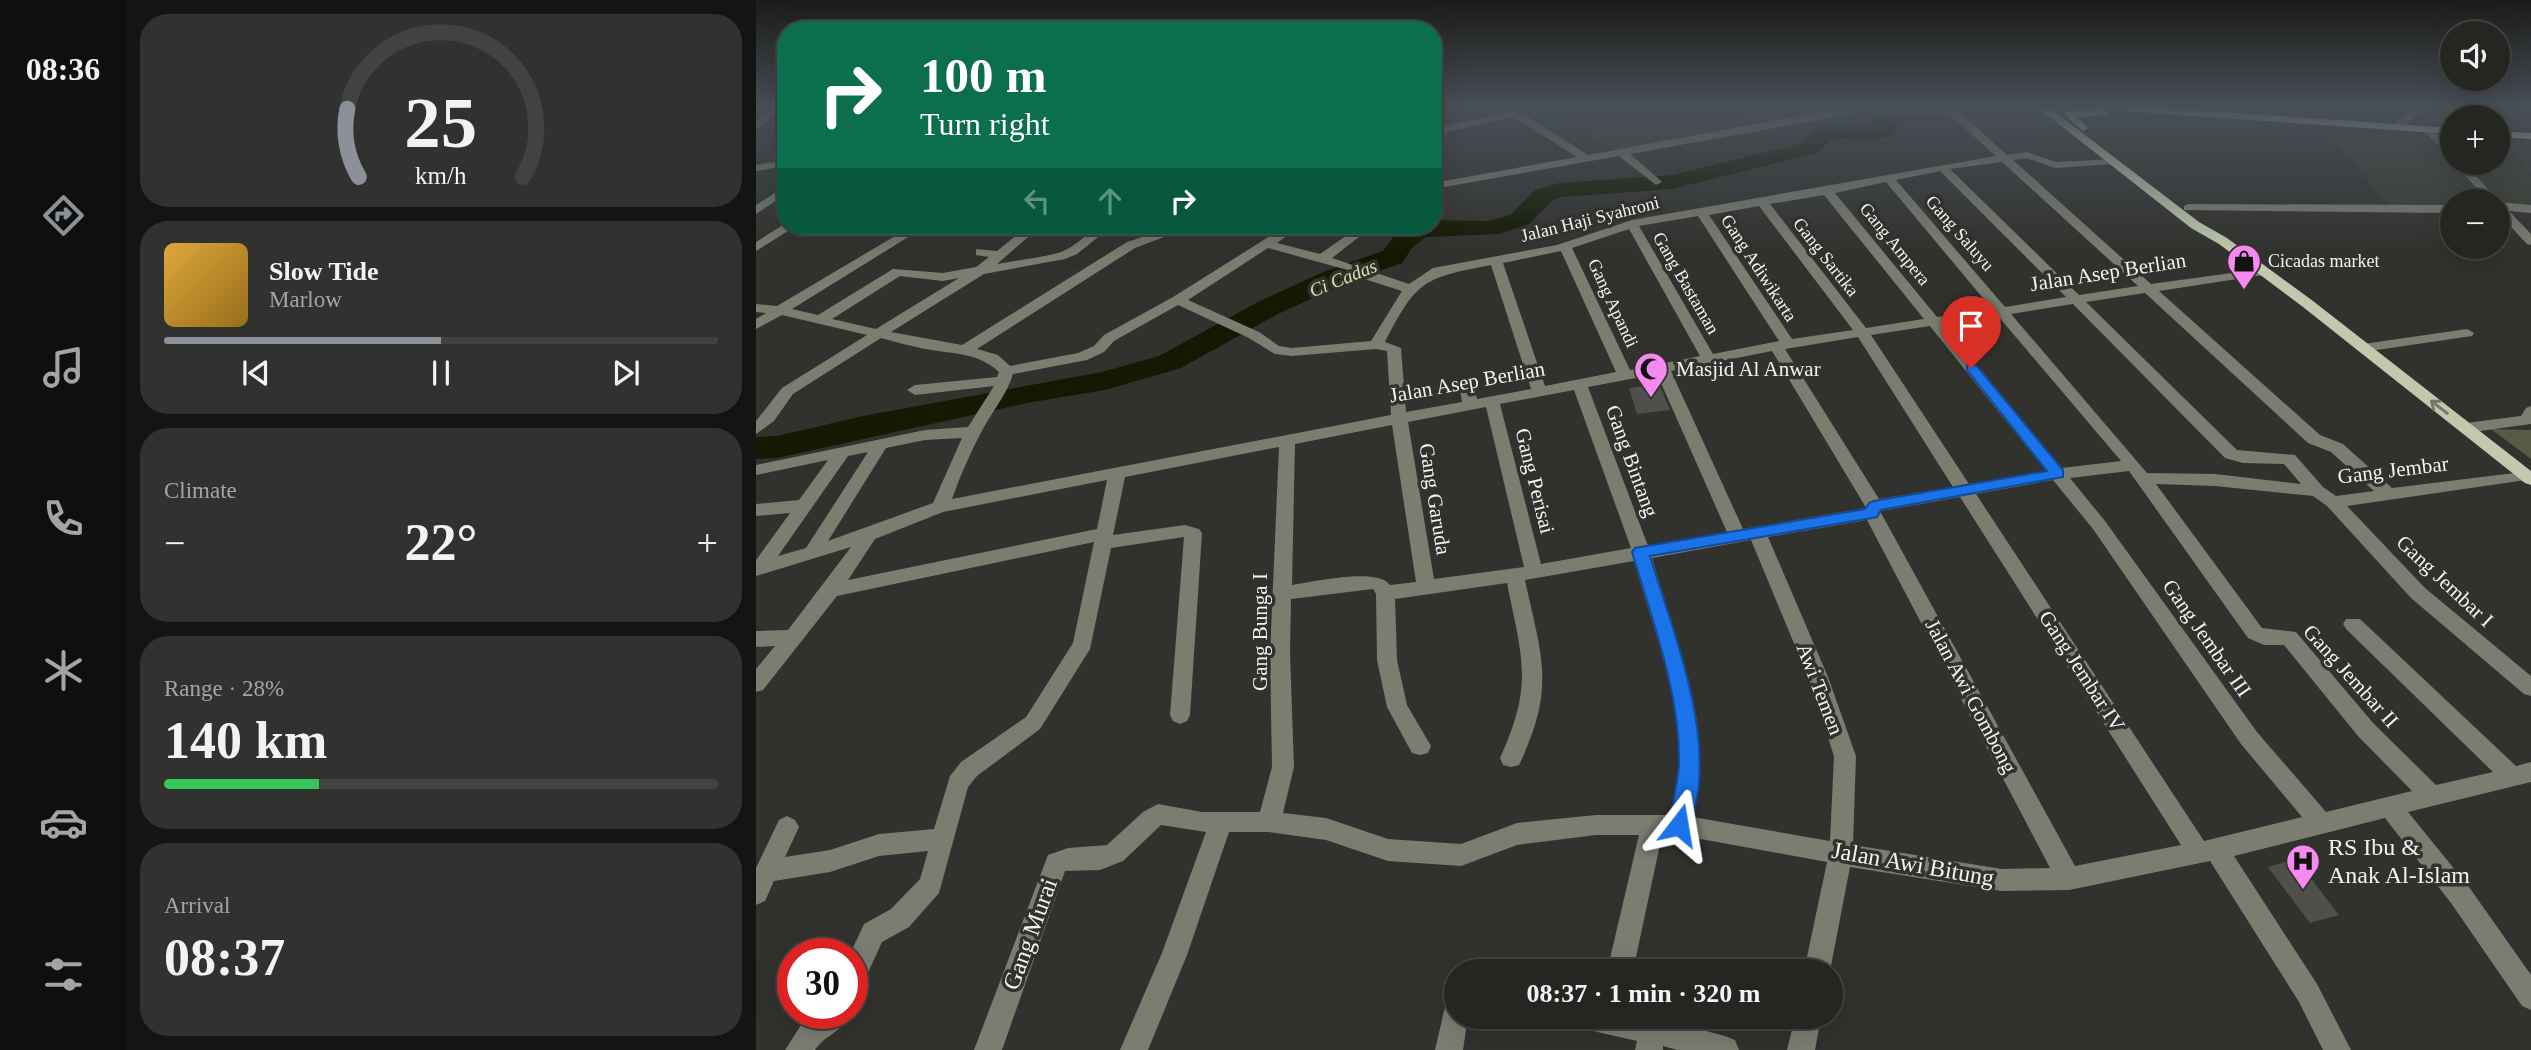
<!DOCTYPE html>
<html lang="en">
<head>
<meta charset="utf-8">
<style>
  :root { --surface:#252622; --page:#31322f; --text:#f1f3f6; --muted:#a3a5a5; --line:#424340; --accent:#8c9099 }
  body { margin:0; font-family:"Times New Roman",serif; background:var(--page); color:var(--text); height:100vh; display:flex; flex-direction:column; font-size:26px; white-space:nowrap }
  * { box-sizing:border-box; margin:0 }
  p { font-size:23px; color:var(--muted) }
  .icon { flex:none; width:38px; height:38px; fill:none; stroke:currentColor; stroke-width:2; stroke-linecap:round; stroke-linejoin:round }
  .map { position:relative; flex:1; overflow:hidden }
  .details { display:flex; flex-direction:column; gap:14px; padding:14px; background:#141513; width:630px }
  .details>* { flex:none }
  .top-card { position:absolute; left:21px; top:21px; width:665px; height:214px; border-radius:28px; box-shadow:0 7px 28px #0002,0 0 0 2px var(--line); background:#0b6e4f; color:#fff; overflow:hidden }
  .fabs { position:absolute; left:1684px; top:21px; display:grid; gap:14px }
  .fabs a { display:grid; place-items:center; width:70px; height:70px; border-radius:50%; background:var(--surface); box-shadow:0 7px 28px #0002,0 0 0 2px var(--line); font-size:35px }
  .speed { position:absolute; left:21px; top:938px; display:flex; gap:14px; font-size:35px; font-weight:700; text-align:center }
  .speed>* { display:grid; place-content:center; width:91px; height:91px; border-radius:50%; background:var(--surface); box-shadow:0 7px 28px #0002,0 0 0 2px var(--line); line-height:1 }
  .speed .limit { border:10px solid #d22; background:#fff; color:#111 }
  .pin { position:absolute; display:grid; place-items:center; width:60px; height:60px; color:#fff; margin:-72px -30px; border-radius:50% 50% 50% 0; rotate:-45deg; box-shadow:0 0 7px #0007 }
  .pin .icon { rotate:45deg }
  .me { position:absolute; width:77px; margin:-38px; rotate:14deg; stroke-linejoin:round; filter:drop-shadow(0 0 5px #0008) }
  .turn { display:flex; align-items:center; gap:24px; height:147px; padding:0 28px; font-size:32px }
  .turn .icon { width:91px; height:91px; stroke-width:2.5 }
  .turn b { display:block; font-size:49px; line-height:60px }
  .lanes { display:flex; align-items:center; height:66px; padding:0 28px; background:#0003; justify-content:center; gap:35px; direction:ltr }
  .lanes .off { opacity:.35 }
  .big { font-size:52px; font-weight:700; line-height:1.1 }
  .details .card { flex:1; display:flex; flex-direction:column; justify-content:center; gap:10px; min-width:0; padding:0 24px; border-radius:28px; background:var(--page) }
  .details .dial { align-items:center; gap:0 }
  .dial svg { height:182px; overflow:visible; fill:none; stroke:var(--line); stroke-width:7; stroke-linecap:round; text-anchor:middle }
  .dial text { fill:var(--text); stroke:none }
  .song { display:flex; align-items:center; gap:21px }
  .cover { width:84px; height:84px; border-radius:10px; background:linear-gradient(135deg,hsl(40 70% 55%),hsl(40 70% 35%)) }
  .played { height:7px; border-radius:4px; background:linear-gradient(90deg,var(--accent) 50%,var(--line) 50%) }
  .keys { display:flex; justify-content:space-around; direction:ltr }
  .heat { display:flex; justify-content:space-between; align-items:center; font-size:38px; direction:ltr }
  .charge { height:10px; border-radius:5px; background:linear-gradient(90deg,#34c759 28%,var(--line) 0) }
  .trip { position:absolute; left:688px; top:959px; width:399px; height:70px; border-radius:35px; background:var(--surface); box-shadow:0 7px 28px #0002,0 0 0 2px var(--line); font-weight:700; line-height:70px; text-align:center }
  main { display:flex; flex:1; min-height:0 }
  .tabs { display:flex; flex-direction:column; width:126px; justify-content:space-around; align-items:center; background:#0f0f0e; color:var(--muted) }
  .tabs .icon { width:49px; height:49px }
  .tabs .on { color:var(--accent) }
  .tabs b { font-size:32px; color:var(--text) }
  .map>svg:first-child { display:block }
  .built { fill:#393c32 }
  .green { fill:#565b44 }
  .lines { fill:none; stroke-linecap:round; stroke-linejoin:round }
  .river { fill:#141901; fill-rule:evenodd }
  .building { fill:#4f504b }
  .minor { fill:#7a7d70; fill-rule:evenodd }
  .major { fill:#c1c8ad; fill-rule:evenodd }
  .oneway { stroke:#727667 }
  .route { fill:#1a73e8; stroke:#114b97; stroke-width:2 }
  .labels { text-anchor:middle; dominant-baseline:central; stroke-width:7; stroke-linejoin:round; paint-order:stroke }
  .far-street-label { font-size:18px; fill:#f2f3f0; stroke:#31322e }
  .far-poi-label { font-size:18px; fill:#f2f3f0; stroke:#31322e; text-anchor:start }
  .far-water-label { font-size:19px; font-style:italic; fill:#d6e4ab; stroke:#31322e }
  .street-label { font-size:21px; fill:#f2f3f0; stroke:#31322e }
  .poi-label { font-size:21px; fill:#f2f3f0; stroke:#31322e; text-anchor:start }
  .near-poi-label { font-size:24px; fill:#f2f3f0; stroke:#31322e; text-anchor:start }
  .near-street-label { font-size:24px; fill:#f2f3f0; stroke:#31322e }
</style>
</head>
<body>
<main>
<nav class="tabs">
<b>08:36</b>
<svg class="icon on" aria-label="directions" viewBox="0 0 24 24"><path d="M12 3l9 9-9 9-9-9zM9 14v-3h6M13 9l2 2-2 2"/></svg>
<svg class="icon" aria-label="music" viewBox="0 0 24 24"><path d="M9 18V5l10-2v13"/><circle cx="6" cy="18" r="3"/><circle cx="16" cy="16" r="3"/></svg>
<svg class="icon" aria-label="phone" viewBox="0 0 24 24"><path d="M5 4h4l2 5-3 2q2 4 5 5l2-3 5 2v4C11 20 4 13 5 4z"/></svg>
<svg class="icon" aria-label="climate" viewBox="0 0 24 24"><path d="M12 3v18M4 7l16 10M4 17L20 7"/></svg>
<svg class="icon" aria-label="car" viewBox="0 0 24 24"><path d="M5 17H2v-5l4-1 3-4h7l3 4 3 1v5h-3M9 17h6M6 11h13"/><circle cx="7" cy="17" r="2"/><circle cx="17" cy="17" r="2"/></svg>
<svg class="icon" aria-label="filters" viewBox="0 0 24 24"><path d="M4 7h16M4 17h16"/><circle cx="9" cy="7" r="2"/><circle cx="15" cy="17" r="2"/></svg>
</nav>
<section class="details">
<div class="card dial"><svg viewBox="0 0 100 80">
<path d="M14 69A42 42 0 1 1 86 69"/>
<path d="M14 69A42 42 0 0 1 9 39" stroke="#8c9099"/>
<text x="50" y="56" font-size="32" font-weight="700">25</text>
<text x="50" y="72" font-size="11">km/h</text>
</svg></div>
<div class="card">
<div class="song"><i class="cover"></i><div><b>Slow Tide</b><p>Marlow</p></div></div>
<div class="played"></div>
<div class="keys"><svg class="icon" aria-label="previous" viewBox="0 0 24 24"><path d="M18 5L8 12l10 7zM5 5v14"/></svg><svg class="icon" aria-label="pause" viewBox="0 0 24 24"><path d="M8 5v14M16 5v14"/></svg><svg class="icon" aria-label="next" viewBox="0 0 24 24"><path d="M6 5l10 7-10 7zM19 5v14"/></svg></div>
</div>
<div class="card"><p>Climate</p>
<div class="heat"><a>−</a><b class="big">22°</b><a>+</a></div>
</div>
<div class="card"><p>Range · 28%</p><b class="big">140 km</b><div class="charge"></div></div>
<div class="card"><p>Arrival</p><b class="big">08:37</b></div>
</section>
<div class="map">
<svg width="1775" height="1050" viewBox="0 0 1775 1050">
  <rect width="100%" height="100%" fill="#31322e"/>
  <g class="built">
    <path d="M788 106H967L994 127 861 151Z"/>
    <path d="M1675 106 1760 108 1775 122V130L1741 128V117H1696V125L1674 124 1665 112Z"/>
    <path d="M1572 134 1676 140 1734 201H1696V207L1634 206Z"/>
    <path d="M1743 141 1775 143V173Z"/>
    <path d="M1741 145 1775 176V207L1742 204 1707 163H1741Z"/>
  </g>
  <path class="green" d="M1735 429 1775 430V459Z"/>
  <g class="lines">
    <path class="river" d="M1104 106H1125L1142 125 1138 135C1128 137 1119 140 1109 140 1088 139 1075 133 1062 153L916 189 806 197 797 200 772 225 742 234 670 237 656 248 646 263 587 284 522 314 425 368 349 390 271 403 21 458 0 459V437L21 436 107 416 346 372 403 356 502 302 567 272 627 251 637 237 652 227 677 226V220L732 221 754 215 779 190 803 183 916 175 1045 144C1060 116 1095 128 1120 126Z"/>
  </g>
  <g class="building">
    <path d="M972 106H1011L1024 117 994 122Z"/>
    <path d="M903 384 914 410 881 414 873 388Z"/>
    <path d="M1540 859 1583 915 1554 923 1512 867Z"/>
  </g>
  <g class="lines">
    <g class="minor">
      <path d="M18 106H29L0 130V122Z"/>
      <path d="M743 106H755L832 155 1095 106 1199 108 1251 155 1271 152 1300 162 1360 159V163L1356 164 1299 168 1270 158 1257 160 1395 284 1512 268 1513 271 1507 275 1403 291 1564 435 1587 444 1636 488 1775 471V479L1770 480 1591 506 1669 588 1775 676V696L1768 694 1655 598 1571 506 1557 496 1459 486 1400 484 1506 628 1540 632 1618 724 1680 785 1737 772 1590 629 1587 624 1590 619H1604L1760 766 1775 762V782L1652 812 1713 887 1775 975V1010L1766 1006 1695 903 1629 818 1478 856 1561 984 1595 1050H1567L1543 1002 1454 861 1313 890 1246 891 1094 867 1074 971H1048L1071 862 923 835H906L877 971H851L883 835H840L761 845 705 866 632 861 570 840 513 832H473L431 955 392 1050H364L406 953 450 832 405 825 367 861 344 870 309 871 246 1050H218L292 855 312 848 351 845 387 812 402 804 446 812H504L516 767 514 654 523 447 369 477 357 535 429 525 443 529 446 533 434 715 431 721 424 724 417 721 414 715 428 537 355 548 334 649 284 729 221 776 212 787 183 893 153 927 126 942 105 988 96 992 94 954 108 924 135 909 164 879 172 851 123 856 74 872 18 881 9 901 0 905V868L23 820 31 816 39 820 43 827 29 857 74 850 123 834 178 829 194 776 205 762 270 717 317 643 338 542 81 596 7 690 0 692V669L19 646 0 647V631L32 630 95 547 0 576V560L34 513 0 516V504L43 500 72 460 0 475V465L169 430 212 427 238 386 159 395 151 390 159 385 241 377 243 372C222 352 196 354 169 349 154 346 140 342 125 338L37 394 18 421 0 434V421L26 388 111 335 26 315 0 329V319L10 313 0 312V304L21 306 156 226H170L36 309 62 315 137 269 187 273 220 267 233 257 220 255V249L241 251 272 226H285L241 264C261 260 283 258 302 253 323 247 333 226 356 226L321 254 309 259 228 274 135 332 206 345 371 242 420 226H437L379 248 221 349 242 355 254 366 322 353 338 346 348 335 417 297 530 226H544L521 243 564 254 604 226H617L576 258 653 284 677 268 801 245 876 220 1240 156 1192 113 1123 114 1105 107 1101 112 1080 117 874 154 904 180 906 182 900 185 863 156 677 189V183L821 157 758 117 677 135V129L751 112ZM1246 162 1382 286 1323 295 1194 169ZM1184 171 1310 297 1249 307 1140 180ZM1130 182 1236 309 1181 317 1079 193ZM1068 195 1168 319 1110 328 1014 204ZM1003 206 1097 330 1036 339 953 215ZM942 216 1023 341 957 354 883 226ZM873 229 944 356 874 370 816 248ZM512 248 595 271 602 277 646 291 615 341 536 348 523 346 503 332 432 300ZM805 251 860 372 789 386 747 263ZM735 265 775 389 721 399 717 383 710 379 703 383 706 402 650 412 645 348 629 342C661 280 667 278 735 265ZM144 276 187 281 203 278 120 329 76 319ZM1389 293 1552 443 1575 452 1618 491 1580 496 1567 487 1539 455 1481 450 1330 302ZM1317 304 1469 458 1487 463 1528 464 1545 484 1459 474 1391 473 1255 314ZM422 305 493 338 519 354 536 356 620 349 631 351 635 415 196 499C205 474 215 451 228 427 238 409 251 394 257 374L331 360 348 352 358 341ZM1242 316 1365 461 1306 468 1187 324ZM1174 326 1290 471 1213 484 1115 335ZM1102 337 1197 487 1123 499 1029 349ZM1016 351 1109 506V508L987 529 915 371ZM901 374 971 532 892 546 832 387ZM818 390 875 548 785 564 744 404ZM730 407 768 567 678 579 652 422ZM636 425 660 582 634 585C621 567 557 582 536 585L539 444ZM206 438 177 503 72 541 130 448 169 440ZM112 452 50 548 22 556 92 456ZM1373 471 1492 638 1508 645H1528L1602 736 1656 791 1570 812 1501 732 1349 521 1314 478ZM351 480 341 529 92 580 119 539 187 512ZM1297 480 1337 529 1485 744 1546 817 1448 841 1220 494ZM1204 497 1425 845 1319 866 1125 513V511ZM1111 520 1294 868 1246 869 1097 845 1100 756 1072 677 1012 537ZM995 540 1052 677 1078 756 1074 841 937 817C961 732 919 639 896 558ZM878 561C900 640 940 732 915 815H840L761 823 705 844 632 839 570 818 527 813 538 767 534 654 535 599 617 589 620 594 621 660 631 707 656 753 664 755 672 753 675 746 651 705 641 660 639 599 751 583C766 658 778 684 744 758L747 765 755 767 763 765C800 687 786 659 769 580Z"/>
      <path d="M1661 106H1672L1644 129H1636V125Z"/>
      <path d="M1667 127H1675L1696 149V158L1667 131Z"/>
      <path d="M30 160V166L0 171V165Z"/>
      <path d="M1698 163H1709L1743 202 1775 205V213L1753 211 1775 234V245L1771 244 1741 212V201H1732Z"/>
      <path d="M30 186V194L0 214V205Z"/>
      <path d="M1432 204 1696 205V213L1428 210V206Z"/>
      <path d="M30 223V226H40L0 251V242Z"/>
      <path d="M71 226H84L76 231Z"/>
      <path d="M1711 329 1718 333 1716 336 1607 352 1600 348 1607 344Z"/>
      <path d="M1775 406V424L1710 433 1702 428 1710 423 1765 416 1770 408Z"/>
      <path d="M700 994V1017H712L707 1050H679L691 998Z"/>
      <path d="M61 1013H94C87 1032 70 1034 59 1050H29L49 1019Z"/>
      <path d="M811 1017H897L969 1036 979 1040 983 1050H921L907 1046V1050H879L881 1041 815 1026Z"/>
      <path d="M1039 1017H1065L1059 1050H1031Z"/>
    </g>
    <g class="major">
      <path d="M1280 106H1291L1443 222 1471 238 1557 301 1775 471V485L1769 483 1547 307 1463 244 1435 228Z"/>
      <path d="M1330 106H1379L1696 128V134L1352 110V114L1348 115 1321 117 1332 128 1327 131 1308 114 1313 111 1341 109Z"/>
      <path d="M1741 131 1775 133V139L1741 137Z"/>
    </g>
  </g>
  <defs><path id="oneway-shaft" d="M-6 0H5M1.5-3L5.5 0L1.5 3" fill="none" stroke-width="1.6" stroke-linecap="round" stroke-linejoin="round" transform="scale(1.75)"/></defs>
  <use class="oneway" href="#oneway-shaft" transform="translate(1683 407) rotate(-142)"/>
  <linearGradient id="sky" x2="0" y2="1"><stop stop-color="#1b1c19"/><stop offset="0.42" stop-color="#484f57"/><stop offset="1" stop-color="#484f57" stop-opacity="0"/></linearGradient>
  <rect width="1775" height="253" fill="url(#sky)"/>
  <path class="route" d="M1211 365H1220L1307 470V477L1125 510 1121 517 1116 518 894 556C918 636 967 751 931 832L923 835 916 832C911 821 923 780 923 763 924 692 896 620 876 552L879 548 1109 509 1113 503 1118 501 1291 471 1211 370Z"/>
  <defs>
    <g id="shop-pin" transform="scale(1.75)"><path d="M0 17L-7.5 6A9.5 9.5 0 1 1 7.5 6Z" fill="#f589ef" stroke="#31322e"/><path d="M-5-2.5h2.3a2.7 3.5 0 0 1 5.4 0H5L5.5 6h-11ZM-1.5-2.5h3a1.5 2.3 0 0 0-3 0Z" fill="#111"/></g>
    <g id="mosque-pin" transform="scale(1.75)"><path d="M0 17L-7.5 6A9.5 9.5 0 1 1 7.5 6Z" fill="#f589ef" stroke="#31322e"/><path d="M3.5-4.9A6 6 0 1 0 3.5 4.9A5 5 0 1 1 3.5-4.9Z" fill="#111"/></g>
    <g id="hospital-pin" transform="scale(1.75)"><path d="M0 17L-7.5 6A9.5 9.5 0 1 1 7.5 6Z" fill="#f589ef" stroke="#31322e"/><path d="M-5-5h3v3.5h4V-5h3V5h-3V1.5h-4V5h-3Z" fill="#111"/></g>
  </defs>
  <g fill-rule="evenodd">
    <use href="#shop-pin" x="1488" y="261"/>
    <use href="#mosque-pin" x="895" y="369"/>
    <use href="#hospital-pin" x="1547" y="861"/>
  </g>
  <g class="labels">
    <g class="far-street-label">
      <text transform="translate(834 219) rotate(-14)">Jalan Haji Syahroni</text>
      <text transform="translate(1204 233) rotate(49)">Gang Saluyu</text>
      <text transform="translate(1139 244) rotate(51)">Gang Ampera</text>
      <text transform="translate(1070 257) rotate(52)">Gang Sartika</text>
      <text transform="translate(1003 268) rotate(57)">Gang Adiwikarta</text>
      <text transform="translate(930 283) rotate(60)">Gang Bastaman</text>
      <text transform="translate(857 303) rotate(65)">Gang Apandi</text>
    </g>
    <g class="far-poi-label">
      <text x="1512" y="261">Cicadas market</text>
    </g>
    <g class="far-water-label">
      <text transform="translate(587 278) rotate(-22)">Ci Cadas</text>
    </g>
    <g class="street-label">
      <text transform="translate(1352 272) rotate(-9)">Jalan Asep Berlian</text>
      <text transform="translate(711 382) rotate(-10)">Jalan Asep Berlian</text>
      <text transform="translate(876 461) rotate(70)">Gang Bintang</text>
      <text transform="translate(1637 470) rotate(-7)">Gang Jembar</text>
      <text transform="translate(779 481) rotate(76)">Gang Perisai</text>
      <text transform="translate(679 499) rotate(81)">Gang Garuda</text>
      <text transform="translate(1689 581) rotate(43)">Gang Jembar I</text>
      <text transform="translate(504 632) rotate(-90)">Gang Bunga I</text>
      <text transform="translate(1451 638) rotate(55)">Gang Jembar III</text>
      <text transform="translate(1326 671) rotate(57)">Gang Jembar IV</text>
      <text transform="translate(1595 676) rotate(48)">Gang Jembar II</text>
      <text transform="translate(1064 689) rotate(69)">Awi Temen</text>
      <text transform="translate(1215 696) rotate(62)">Jalan Awi Gombong</text>
    </g>
    <g class="poi-label">
      <text x="920" y="369">Masjid Al Anwar</text>
    </g>
    <g class="near-poi-label">
      <text x="1572" y="847">RS Ibu &amp;<tspan x="1572" dy="28">Anak Al-Islam</tspan></text>
    </g>
    <g class="near-street-label">
      <text transform="translate(1157 864) rotate(10)">Jalan Awi Bitung</text>
      <text transform="translate(274 934) rotate(-70)">Gang Murai</text>
    </g>
  </g>
</svg>
<div class="fabs">
<a><svg class="icon" aria-label="sound" viewBox="0 0 24 24"><path d="M4 9h4l5-4v14l-5-4H4zM17 9q2 3 0 6"/></svg></a>
<a>+</a>
<a>−</a>
</div>
<div class="speed"><div class="limit">30</div></div>
<div class="pin" style="left:1215px;top:368px;background:#d93025"><svg class="icon" aria-label="arrive" viewBox="0 0 24 24"><path d="M6 21V4h12l-3 4 3 4H6"/></svg></div>
<svg class="me" style="left:923px;top:825px" viewBox="-20 -20 40 40"><path d="M0-17L14 15 0 8-14 15z" fill="#1a73e8" stroke="#fff" stroke-width="4"/></svg>
<div class="trip">08:37 · 1 min · 320 m</div>
<div class="top-card">
<div class="turn"><svg class="icon" aria-label="right" viewBox="0 0 24 24"><path d="M7 20v-9h11M14 6l5 5-5 5"/></svg><div><b>100 m</b>Turn right</div></div>
<div class="lanes"><svg class="icon off" aria-label="left" viewBox="0 0 24 24"><path d="M17 20v-9H6M10 6l-5 5 5 5"/></svg><svg class="icon off" aria-label="ahead" viewBox="0 0 24 24"><path d="M12 20V5M6 11l6-6 6 6"/></svg><svg class="icon" aria-label="right" viewBox="0 0 24 24"><path d="M7 20v-9h11M14 6l5 5-5 5"/></svg></div>
</div>
</div>
</main>
</body>
</html>
